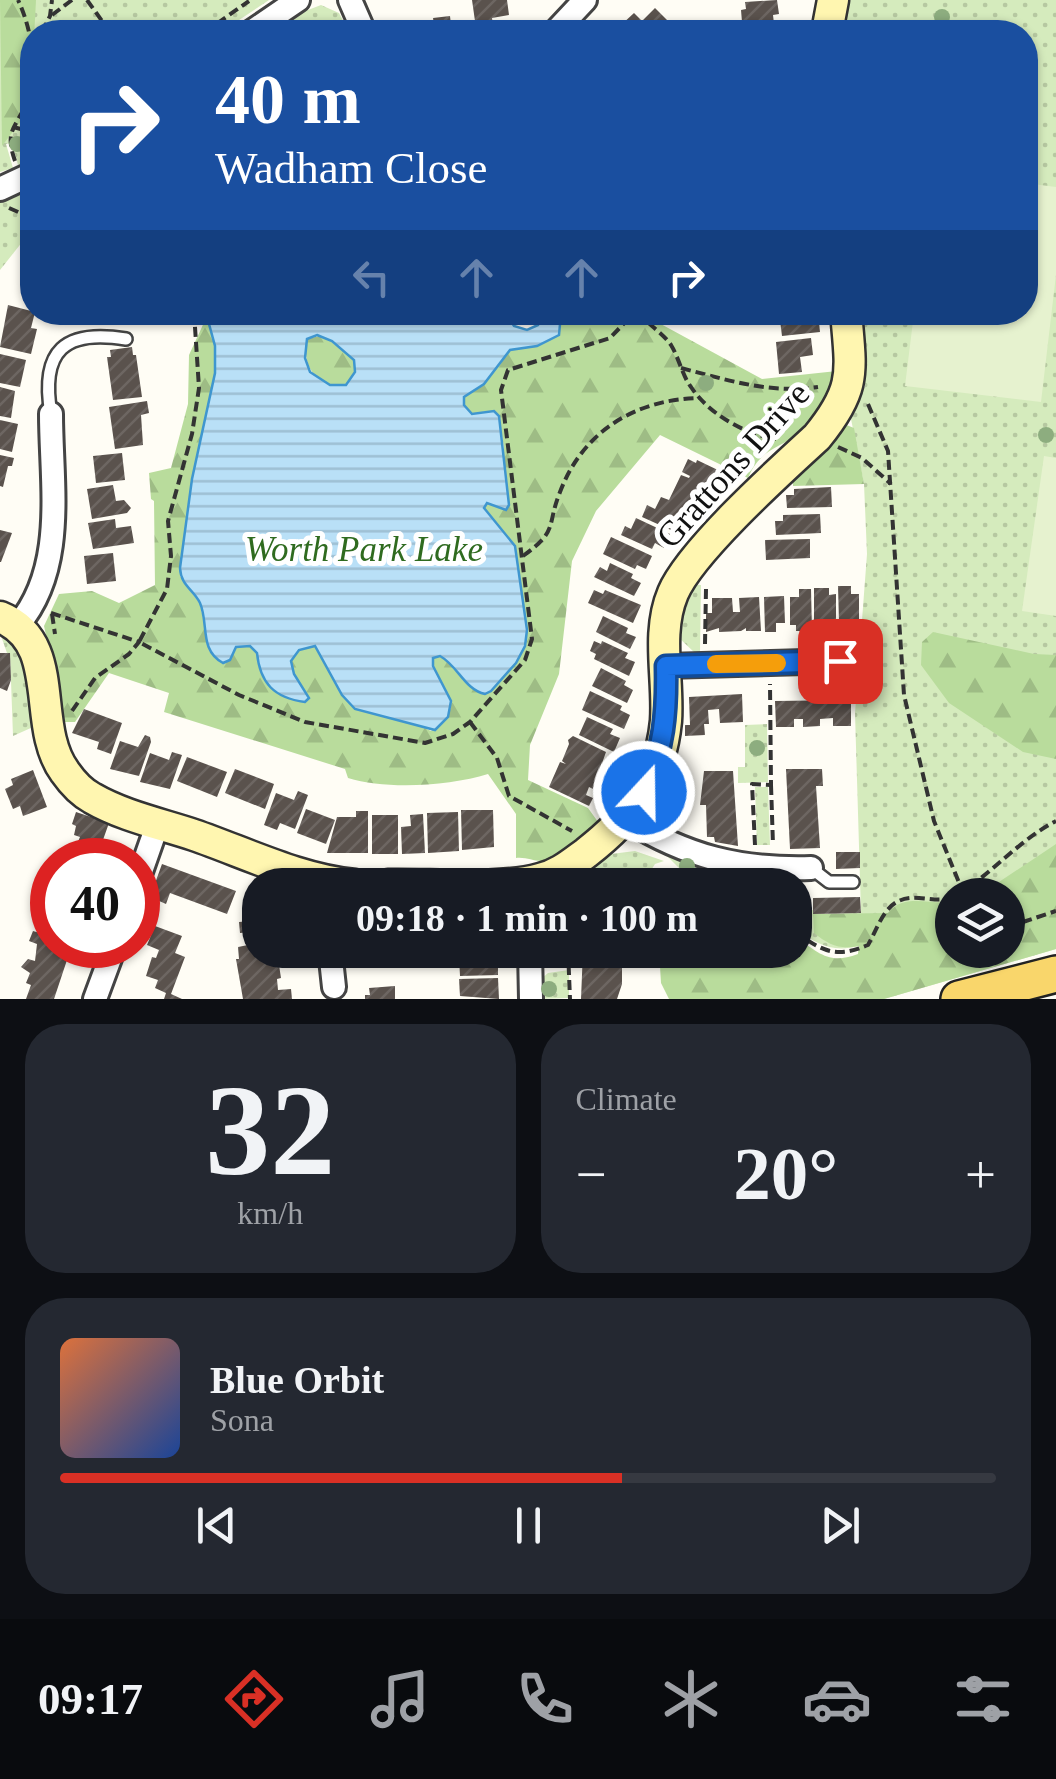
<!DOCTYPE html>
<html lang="en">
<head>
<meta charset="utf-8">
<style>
  :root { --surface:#171b24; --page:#242831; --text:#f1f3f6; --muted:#9ea1a6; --line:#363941; --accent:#d93025 }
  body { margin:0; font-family:"Times New Roman",serif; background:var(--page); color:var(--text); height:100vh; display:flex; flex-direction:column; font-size:38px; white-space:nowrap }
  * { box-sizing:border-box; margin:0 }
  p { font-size:32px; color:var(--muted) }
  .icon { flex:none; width:55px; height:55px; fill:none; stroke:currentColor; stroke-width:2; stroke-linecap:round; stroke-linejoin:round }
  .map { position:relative; height:999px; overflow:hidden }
  .details { display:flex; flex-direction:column; gap:25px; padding:25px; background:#0d0f14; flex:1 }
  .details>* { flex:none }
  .guide { position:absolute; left:20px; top:20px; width:1018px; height:305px; border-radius:40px; box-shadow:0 2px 8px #0004; background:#1a4fa0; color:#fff; overflow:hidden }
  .buttons { position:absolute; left:935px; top:878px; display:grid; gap:20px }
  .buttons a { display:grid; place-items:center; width:90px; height:90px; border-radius:50%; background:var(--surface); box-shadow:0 2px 8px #0004; font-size:50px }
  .speed { position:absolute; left:30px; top:838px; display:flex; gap:20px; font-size:50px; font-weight:700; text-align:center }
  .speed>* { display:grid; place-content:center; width:130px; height:130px; border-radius:50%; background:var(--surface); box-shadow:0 2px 8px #0004; line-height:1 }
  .speed .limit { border:15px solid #d22; background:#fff; color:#111 }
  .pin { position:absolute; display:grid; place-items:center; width:85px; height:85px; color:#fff; margin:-42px; border-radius:20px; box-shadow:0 5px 15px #0006 }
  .me { position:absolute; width:110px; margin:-55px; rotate:21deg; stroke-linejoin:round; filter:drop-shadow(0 0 8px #0008) }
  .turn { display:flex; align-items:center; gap:35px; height:210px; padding:0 30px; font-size:45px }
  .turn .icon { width:130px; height:130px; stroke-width:2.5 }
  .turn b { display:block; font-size:70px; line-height:85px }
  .lanes { display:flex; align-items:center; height:95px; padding:0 30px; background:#0003; justify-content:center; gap:50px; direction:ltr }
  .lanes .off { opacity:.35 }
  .big { font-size:75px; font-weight:600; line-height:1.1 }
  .details .widget { flex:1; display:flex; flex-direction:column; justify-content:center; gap:15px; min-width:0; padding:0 35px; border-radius:40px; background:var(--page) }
  .details .dial { align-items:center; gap:0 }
  .dial b { font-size:130px; line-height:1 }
  .song { display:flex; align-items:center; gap:30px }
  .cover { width:120px; height:120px; border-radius:15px; background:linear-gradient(135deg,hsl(20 70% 55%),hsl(220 70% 35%)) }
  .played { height:10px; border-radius:5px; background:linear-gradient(90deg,var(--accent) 60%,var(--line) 60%) }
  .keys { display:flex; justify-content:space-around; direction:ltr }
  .heat { display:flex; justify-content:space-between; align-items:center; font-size:55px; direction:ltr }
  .details .tiles { flex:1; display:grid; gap:25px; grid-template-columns:1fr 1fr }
  .widget:last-child { grid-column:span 2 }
  .trip { position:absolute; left:242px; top:868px; width:570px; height:100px; border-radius:40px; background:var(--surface); box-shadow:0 2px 8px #0004; font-weight:600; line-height:100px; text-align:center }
  .tab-bar { display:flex; height:160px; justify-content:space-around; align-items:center; background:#090b0e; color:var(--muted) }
  .tab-bar .icon { width:70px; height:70px }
  .tab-bar .active { color:var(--accent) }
  .tab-bar b { font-size:45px; color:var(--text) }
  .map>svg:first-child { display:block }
  .green { fill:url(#green-dots); fill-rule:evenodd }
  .forest { fill:url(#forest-firs) }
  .pitch { fill:#e6f2cf }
  .water { fill:url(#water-rules); stroke:#3f96cf; stroke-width:2.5; fill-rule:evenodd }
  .building { fill:url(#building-hatch) }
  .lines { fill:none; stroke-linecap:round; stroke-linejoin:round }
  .lane-casing { stroke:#444; stroke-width:16 }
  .street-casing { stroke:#444; stroke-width:28 }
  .secondary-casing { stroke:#333; stroke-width:35 }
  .primary-casing { stroke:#222; stroke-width:40 }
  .path { stroke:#333; stroke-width:4; stroke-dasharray:10 5; stroke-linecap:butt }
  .lane { stroke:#fff; stroke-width:11 }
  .street { stroke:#fff; stroke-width:22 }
  .secondary { stroke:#fff6b0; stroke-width:30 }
  .primary { stroke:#f9d66b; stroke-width:35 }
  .tree { fill:#8dad7f }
  .route-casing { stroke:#114b97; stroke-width:25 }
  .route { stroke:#1a73e8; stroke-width:18 }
  .slow { stroke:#f59e0b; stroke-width:18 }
  .labels { text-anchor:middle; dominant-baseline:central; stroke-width:10; stroke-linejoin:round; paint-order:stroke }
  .street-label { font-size:35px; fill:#111; stroke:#fff }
  .park-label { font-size:35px; font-style:italic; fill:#2f6b1f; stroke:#fff }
</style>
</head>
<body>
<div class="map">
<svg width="1056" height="999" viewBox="0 0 1056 999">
  <defs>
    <pattern id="green-dots" width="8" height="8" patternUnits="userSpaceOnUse" patternTransform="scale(2.5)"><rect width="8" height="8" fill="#d5ebbd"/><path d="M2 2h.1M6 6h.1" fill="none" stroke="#b6c8a1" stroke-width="1.8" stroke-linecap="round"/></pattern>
    <pattern id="forest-firs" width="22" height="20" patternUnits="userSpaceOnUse" patternTransform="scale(2.5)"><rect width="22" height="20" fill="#b9dc9c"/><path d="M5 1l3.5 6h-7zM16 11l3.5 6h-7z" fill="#9ebc85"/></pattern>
    <pattern id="water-rules" width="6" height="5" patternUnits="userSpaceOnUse" patternTransform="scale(2.5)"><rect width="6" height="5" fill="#b9e0f7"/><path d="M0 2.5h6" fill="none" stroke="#9ebfd3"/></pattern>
    <pattern id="building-hatch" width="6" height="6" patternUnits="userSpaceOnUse" patternTransform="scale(2.5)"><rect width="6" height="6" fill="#5a524d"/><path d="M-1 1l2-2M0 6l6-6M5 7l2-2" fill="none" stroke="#6d6662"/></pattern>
  </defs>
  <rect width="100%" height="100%" fill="#fffdf5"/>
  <g class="green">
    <path d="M0 0H269L221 32H32V157L18 165 12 143 6 144 13 168 0 172Z"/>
    <path d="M842 0H1056V949L884 999 858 970 859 946C831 953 818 944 795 929V911L813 910 814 914 861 913 855 713 867 554 864 484 846 394 865 387 856 313 1025 312V32H836ZM952 895H1008V950H952Z"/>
    <path d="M321 5 339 13 349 32H265L304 6 308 10Z"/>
    <path d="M32 186V240L23 241 0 270V200Z"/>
    <path d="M688 584 701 585 700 651 695 653 677 636Z"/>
    <path d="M0 633C34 653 31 692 33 727L13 736 10 654 7 653Z"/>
    <path d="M767 724 768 782 738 783V767H745V725Z"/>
    <path d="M755 787H768L770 845H757Z"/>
    <path d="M635 851 664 861 655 864 646 878 581 879 580 874 611 854Z"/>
    <path d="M665 854 753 878V885H696Z"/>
    <path d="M569 970V998L536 999 541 979 548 973Z"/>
  </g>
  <g class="forest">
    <path d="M0 0H36L32 77 21 121 2 146Z"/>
    <path d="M561 313H654L659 323 762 379 837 371C829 396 817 422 794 437 773 450 759 452 748 478L660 435 596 511 572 561 559 674 530 745 528 780 588 808 601 826C586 837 560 862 541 861 533 861 526 857 516 858V814L488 774C450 786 386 790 348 778L345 769 164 712 169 693 109 673 75 722H65L44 626 59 594 92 591 119 603 155 585 154 501 151 499 149 473 171 468 188 404 189 355 207 316 215 346V373L192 479 180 576 200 604 210 652 223 663 236 647 250 646 257 653C258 682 276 698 305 702L309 697 294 674 291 661 299 650 315 646 322 653 337 687 431 731 448 717 451 706 432 663 433 658 440 656C458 667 466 689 485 694L523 652 527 630 515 547 484 508 488 503 501 509 504 448 499 416 488 411 472 414 464 405V397L480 387 510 350 537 346 559 335Z"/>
    <path d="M323 335 354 360 355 372 346 385C317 389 301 366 307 339Z"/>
    <path d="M844 424 854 428 864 484 793 486V478Z"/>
    <path d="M933 632 1034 654 1056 655V759L1023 752 949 703 921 665 922 642Z"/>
    <path d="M1056 844V949L884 999H669L661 983 659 950H795V937C820 953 828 965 858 954L859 946C840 950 829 945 814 933L813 914 888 913C904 893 929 905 952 902V950H1008V895H972L987 890Z"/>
  </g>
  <g class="pitch">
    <path d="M1025 183 1056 187V275L1041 402 905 386 914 313 1025 312Z"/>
    <path d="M1044 456 1056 458V616L1022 611Z"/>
  </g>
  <path class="water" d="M206 313H506L514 326 527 330 538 325 542 313H561L559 335 537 346 510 350 484 384 464 397V405L472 414 494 411 499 416 509 505 506 510 487 503 484 508 515 546 527 630 525 646 516 663 491 691 485 694C465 690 458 666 440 656L433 658V666L451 701 448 717 435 730 355 709 342 695 315 646 299 650 291 661 294 674 309 698 305 702C274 698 260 683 257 653L250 646 236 647 230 660 223 663C199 650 209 624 200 603 193 589 181 586 180 568L192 479 215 373V346ZM317 335 332 341 354 360 355 372 346 385H330L310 372 305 358 307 339Z"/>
  <g class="building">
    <path d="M472 0H507L509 15 492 18 493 26 476 28Z"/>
    <path d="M777 0 779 14 773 15 775 32H736V26L742 22 741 10 746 9 745 2Z"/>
    <path d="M655 8 678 31 676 32H629L621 25 634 13 642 21Z"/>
    <path d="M450 16 451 25 469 23 470 32H435L433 18Z"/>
    <path d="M8 305 35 312 31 328 37 329 31 354 0 347Z"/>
    <path d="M779 312 818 313 820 332 782 336Z"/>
    <path d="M811 338 813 355 800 357 802 372 779 374 776 342Z"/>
    <path d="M132 347 133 355H136L142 397 113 400 107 357H111L110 350Z"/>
    <path d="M0 354 26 360 20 387 0 383Z"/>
    <path d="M0 387 15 391 11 418 0 416Z"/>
    <path d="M147 401 149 413 141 415 143 445 115 449 109 407Z"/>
    <path d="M0 420 18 424 12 452 0 449Z"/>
    <path d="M122 453 125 480 96 483 93 456Z"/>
    <path d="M0 455 14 458 12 466H8L3 487 0 486Z"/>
    <path d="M688 459 696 463 697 460 722 472 721 476 730 481 724 494 713 489 697 513 692 511 686 517 683 523 687 525 682 535 642 517 647 505 655 509 661 497 669 500 681 475 689 478 690 476 682 472Z"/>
    <path d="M113 485 116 501 124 500 131 508 127 513 92 519 87 489Z"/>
    <path d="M831 487 832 507 787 508 786 495H794V489Z"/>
    <path d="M820 514 821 533 776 535 775 521H783V515Z"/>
    <path d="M636 518 670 534 664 548 655 543 652 549 621 535 625 526 631 529Z"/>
    <path d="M115 519 116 528 131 526 134 543 93 549 88 523Z"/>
    <path d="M0 530 12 533 1 562H0Z"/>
    <path d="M611 537 652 556 646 569 637 565 635 569 603 554Z"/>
    <path d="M810 539V558L766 560 765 540Z"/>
    <path d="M113 553 116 581 87 584 84 556Z"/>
    <path d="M610 563 633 574 631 578 641 583 634 596 594 577 600 567 607 571Z"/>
    <path d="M838 586H851V594H859V622H839Z"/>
    <path d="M814 588H829V595L836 594V622H827V631H814Z"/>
    <path d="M799 589H811L812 631H796V625H790V597H799Z"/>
    <path d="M594 590 603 594 605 590 641 605 633 623 588 603Z"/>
    <path d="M784 596 785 623H776V632H765L764 597Z"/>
    <path d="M759 597 761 631H746V628L741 631 719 632V628L706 632V613H712V598H732L733 612H740L739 598Z"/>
    <path d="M603 616 628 628 626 633 636 637 630 649 596 632Z"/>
    <path d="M594 641 601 644 602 641 628 653 625 658 635 662 629 676 594 659 596 654 590 651Z"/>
    <path d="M0 653H10L11 680 7 691 0 688Z"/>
    <path d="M601 668 626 681 624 685 633 690 627 703 592 686Z"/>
    <path d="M590 691 622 706 620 710 630 715 624 729 582 710Z"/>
    <path d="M742 694 743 722 720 723 719 709 708 710 709 724H704L705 735 685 736V725H690L689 697Z"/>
    <path d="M851 700V726H833V718L820 719V726L803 727V719H794V727H776L775 701Z"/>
    <path d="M84 709 122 723 111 754 97 749 99 742 72 733Z"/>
    <path d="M587 717 613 729 610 734 620 738 614 752 579 735Z"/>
    <path d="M145 735 150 737 151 742 139 776 110 769 120 741 138 747Z"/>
    <path d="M573 736 606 752 593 789 589 787 586 795 593 798 589 806 549 787 560 762 566 764 562 761 569 744 568 740Z"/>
    <path d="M172 752 182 755 170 789 140 782 150 753 169 760Z"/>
    <path d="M187 757 227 772 217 797 177 781Z"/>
    <path d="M235 769 274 784 265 809 225 793Z"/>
    <path d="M786 769H822L823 786H816L820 848 790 849Z"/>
    <path d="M33 770 47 807 23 816 20 806 13 809 5 789 13 785 11 779Z"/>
    <path d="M704 771H733L738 846 715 842 714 837H707L706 805H700Z"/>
    <path d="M298 791 308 795 295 829 280 823 277 830 264 825 276 793 294 800Z"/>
    <path d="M306 809 335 820 326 844 297 833Z"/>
    <path d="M461 810H493L494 847 462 850Z"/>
    <path d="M356 811H368V853H327L337 817H356Z"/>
    <path d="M76 812 109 823 99 851 77 844 80 837 74 835 76 826 72 824Z"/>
    <path d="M458 812 459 851 428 853 427 813Z"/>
    <path d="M423 814 425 853 402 854 401 827 411 826 410 815Z"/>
    <rect x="372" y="815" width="26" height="39"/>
    <path d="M76 847 104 856 103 860H71Z"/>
    <path d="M836 852H860V868L836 869Z"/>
    <path d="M162 864 236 891 227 914 170 893 166 904 150 897Z"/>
    <rect x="581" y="879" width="31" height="6"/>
    <path d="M260 893V950L277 952 281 978 277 979 278 990 291 989 292 999H243L236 959H239L238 947 253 944 251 932 240 933 239 922 250 921 245 896Z"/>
    <path d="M860 897 861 913 813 914V898Z"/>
    <path d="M43 904 52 907V945H72L54 999H26L31 985 26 983 30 973 21 967 28 959 35 961 37 944 29 941 33 931 43 934 48 920 39 917Z"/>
    <path d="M155 926 182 936 175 953 185 957 171 994 182 999H164L166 993 155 988 158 980 146 976 152 957 156 958 159 950 147 945Z"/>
    <path d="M583 950H612V957H622V984L617 999H581Z"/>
    <path d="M488 956V965H498V975L460 976 459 957Z"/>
    <path d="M498 978 499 999 460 996 459 979Z"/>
    <path d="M395 986V999H365V995H370L369 988Z"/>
  </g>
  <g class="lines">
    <g class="lane-casing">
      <g id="lane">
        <path d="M51 414C40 350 65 329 126 339"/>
        <path d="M811 868 829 882H853"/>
      </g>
    </g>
    <g class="street-casing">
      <g id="street">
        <path d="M350 0 364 32"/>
        <path d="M251 32 298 0"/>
        <path d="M555 32 585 0"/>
        <path d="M0 189 32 174"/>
        <path d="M18 625C67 567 51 484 51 414"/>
        <path d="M666 666 840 661"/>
        <path d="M626 819C687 857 740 870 811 868"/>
        <path d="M138 880 158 823"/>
        <path d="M330 950 334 987"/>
        <path d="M530 950 531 999"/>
        <path d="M95 999 115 945"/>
      </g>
    </g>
    <g class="secondary-casing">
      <g id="secondary">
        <path d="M827 32 833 0"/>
        <path d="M0 617C64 643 30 725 65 772 72 782 81 792 92 798 123 816 161 824 194 835 246 853 300 880 355 885"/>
        <path d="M388 885C431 884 501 890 540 879 558 875 571 864 586 853 632 817 660 782 666 721 669 679 656 633 673 593 691 551 781 470 817 437 857 388 851 372 846 312"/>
      </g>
    </g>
    <g class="primary-casing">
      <path id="primary" d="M959 999 1056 974"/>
    </g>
    <g class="path">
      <path d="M87 0 110 32"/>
      <path d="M52 15 72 0"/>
      <path d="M42 32 50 16 52 0"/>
      <path d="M205 32 249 1"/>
      <path d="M13 127 32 132"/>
      <path d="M15 161C4 130 16 128 27 102 40 73 31 27 18 0"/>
      <path d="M9 208 32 218"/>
      <path d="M194 312 199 388 192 434 168 521 171 556 167 589 139 642 239 695 305 722 425 743 453 734 470 722 525 660 532 639 501 390 508 370 610 338 635 312"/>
      <path d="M638 312C648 325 662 332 671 345 679 358 682 375 691 387 709 414 744 434 776 439"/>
      <path d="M681 368C727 380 771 394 818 387"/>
      <path d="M868 404 888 451 904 695 934 821 964 895"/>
      <path d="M838 447 862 458 891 484"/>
      <path d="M523 556C559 530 546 527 560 492 583 431 636 399 700 398"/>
      <path d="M51 613 139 642 129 654 95 678 72 711"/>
      <path d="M52 614 55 634"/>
      <path d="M705 644 706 589"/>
      <path d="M470 722 497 758 509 796 572 831"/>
      <path d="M771 785 773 845"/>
      <path d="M755 845 752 784 771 785 770 684"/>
      <path d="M678 869 690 885"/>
      <path d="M957 895C993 873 1019 840 1056 821"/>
      <path d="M1008 927 1056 911"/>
      <path d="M795 932C823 951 835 959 868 945 881 922 886 895 919 898 931 899 940 901 952 898"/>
      <path d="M568 950 570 999"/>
      <path d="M986 950 991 964"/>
    </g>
    <use href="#lane" class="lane"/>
    <use href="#street" class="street"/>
    <use href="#secondary" class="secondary"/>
    <use href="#primary" class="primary"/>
  </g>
  <g class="tree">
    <circle cx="942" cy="17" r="8"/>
    <circle cx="17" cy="144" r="8"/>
    <circle cx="706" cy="383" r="8"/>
    <circle cx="1046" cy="435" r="8"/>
    <circle cx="757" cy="748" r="8"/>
    <circle cx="687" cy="866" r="8"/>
    <circle cx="549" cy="989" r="8"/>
  </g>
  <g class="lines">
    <g class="route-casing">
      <path id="route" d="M644 792C664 750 667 712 666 666L840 661"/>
    </g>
    <use href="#route" class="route"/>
    <path class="slow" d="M716 664 777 663"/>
  </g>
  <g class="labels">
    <g class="street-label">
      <text transform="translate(733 465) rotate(-48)">Grattons Drive</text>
    </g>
    <g class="park-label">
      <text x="364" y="549">Worth Park Lake</text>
    </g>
  </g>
</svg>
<div class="buttons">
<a><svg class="icon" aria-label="layers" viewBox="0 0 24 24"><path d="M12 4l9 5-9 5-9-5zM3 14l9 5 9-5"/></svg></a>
</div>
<div class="speed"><div class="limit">40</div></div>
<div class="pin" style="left:840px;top:661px;background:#d93025"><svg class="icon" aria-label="arrive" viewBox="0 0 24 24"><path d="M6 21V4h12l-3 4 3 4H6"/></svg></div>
<svg class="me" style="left:644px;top:792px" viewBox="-20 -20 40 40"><circle r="17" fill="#1a73e8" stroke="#fff" stroke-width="3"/><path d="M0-11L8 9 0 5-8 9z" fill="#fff"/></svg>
<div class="trip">09:18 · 1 min · 100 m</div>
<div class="guide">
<div class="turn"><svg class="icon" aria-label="right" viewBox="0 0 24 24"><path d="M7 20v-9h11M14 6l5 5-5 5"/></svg><div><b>40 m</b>Wadham Close</div></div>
<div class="lanes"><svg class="icon off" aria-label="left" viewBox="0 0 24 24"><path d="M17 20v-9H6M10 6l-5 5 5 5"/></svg><svg class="icon off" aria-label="ahead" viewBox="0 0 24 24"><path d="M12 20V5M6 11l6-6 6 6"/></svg><svg class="icon off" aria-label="ahead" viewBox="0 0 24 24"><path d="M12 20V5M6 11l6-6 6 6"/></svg><svg class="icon" aria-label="right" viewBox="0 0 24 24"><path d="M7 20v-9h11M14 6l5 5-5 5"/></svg></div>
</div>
</div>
<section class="details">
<div class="tiles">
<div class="widget dial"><b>32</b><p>km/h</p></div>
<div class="widget"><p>Climate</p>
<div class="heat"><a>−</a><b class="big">20°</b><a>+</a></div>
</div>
<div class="widget">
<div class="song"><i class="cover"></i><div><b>Blue Orbit</b><p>Sona</p></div></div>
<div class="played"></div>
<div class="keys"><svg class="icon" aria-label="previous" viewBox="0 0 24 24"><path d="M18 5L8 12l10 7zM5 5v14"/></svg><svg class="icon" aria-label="pause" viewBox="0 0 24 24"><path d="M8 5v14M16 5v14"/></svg><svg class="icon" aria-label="next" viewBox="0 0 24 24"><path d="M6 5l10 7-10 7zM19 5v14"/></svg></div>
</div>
</div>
</section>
<nav class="tab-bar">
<b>09:17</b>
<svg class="icon active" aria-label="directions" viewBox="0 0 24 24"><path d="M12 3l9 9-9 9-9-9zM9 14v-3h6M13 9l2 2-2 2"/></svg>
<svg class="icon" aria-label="music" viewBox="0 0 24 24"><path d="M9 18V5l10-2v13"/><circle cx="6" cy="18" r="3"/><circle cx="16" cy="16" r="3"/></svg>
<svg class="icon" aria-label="phone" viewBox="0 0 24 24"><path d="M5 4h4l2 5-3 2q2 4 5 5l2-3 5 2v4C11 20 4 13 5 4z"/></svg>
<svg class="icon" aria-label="climate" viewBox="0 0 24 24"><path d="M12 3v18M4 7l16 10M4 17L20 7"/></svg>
<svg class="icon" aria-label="car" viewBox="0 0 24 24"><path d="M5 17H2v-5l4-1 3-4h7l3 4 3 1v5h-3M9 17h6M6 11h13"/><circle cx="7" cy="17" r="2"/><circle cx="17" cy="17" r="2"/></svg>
<svg class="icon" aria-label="filters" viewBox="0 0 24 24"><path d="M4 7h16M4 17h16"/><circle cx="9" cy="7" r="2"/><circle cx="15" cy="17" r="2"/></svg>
</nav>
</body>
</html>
